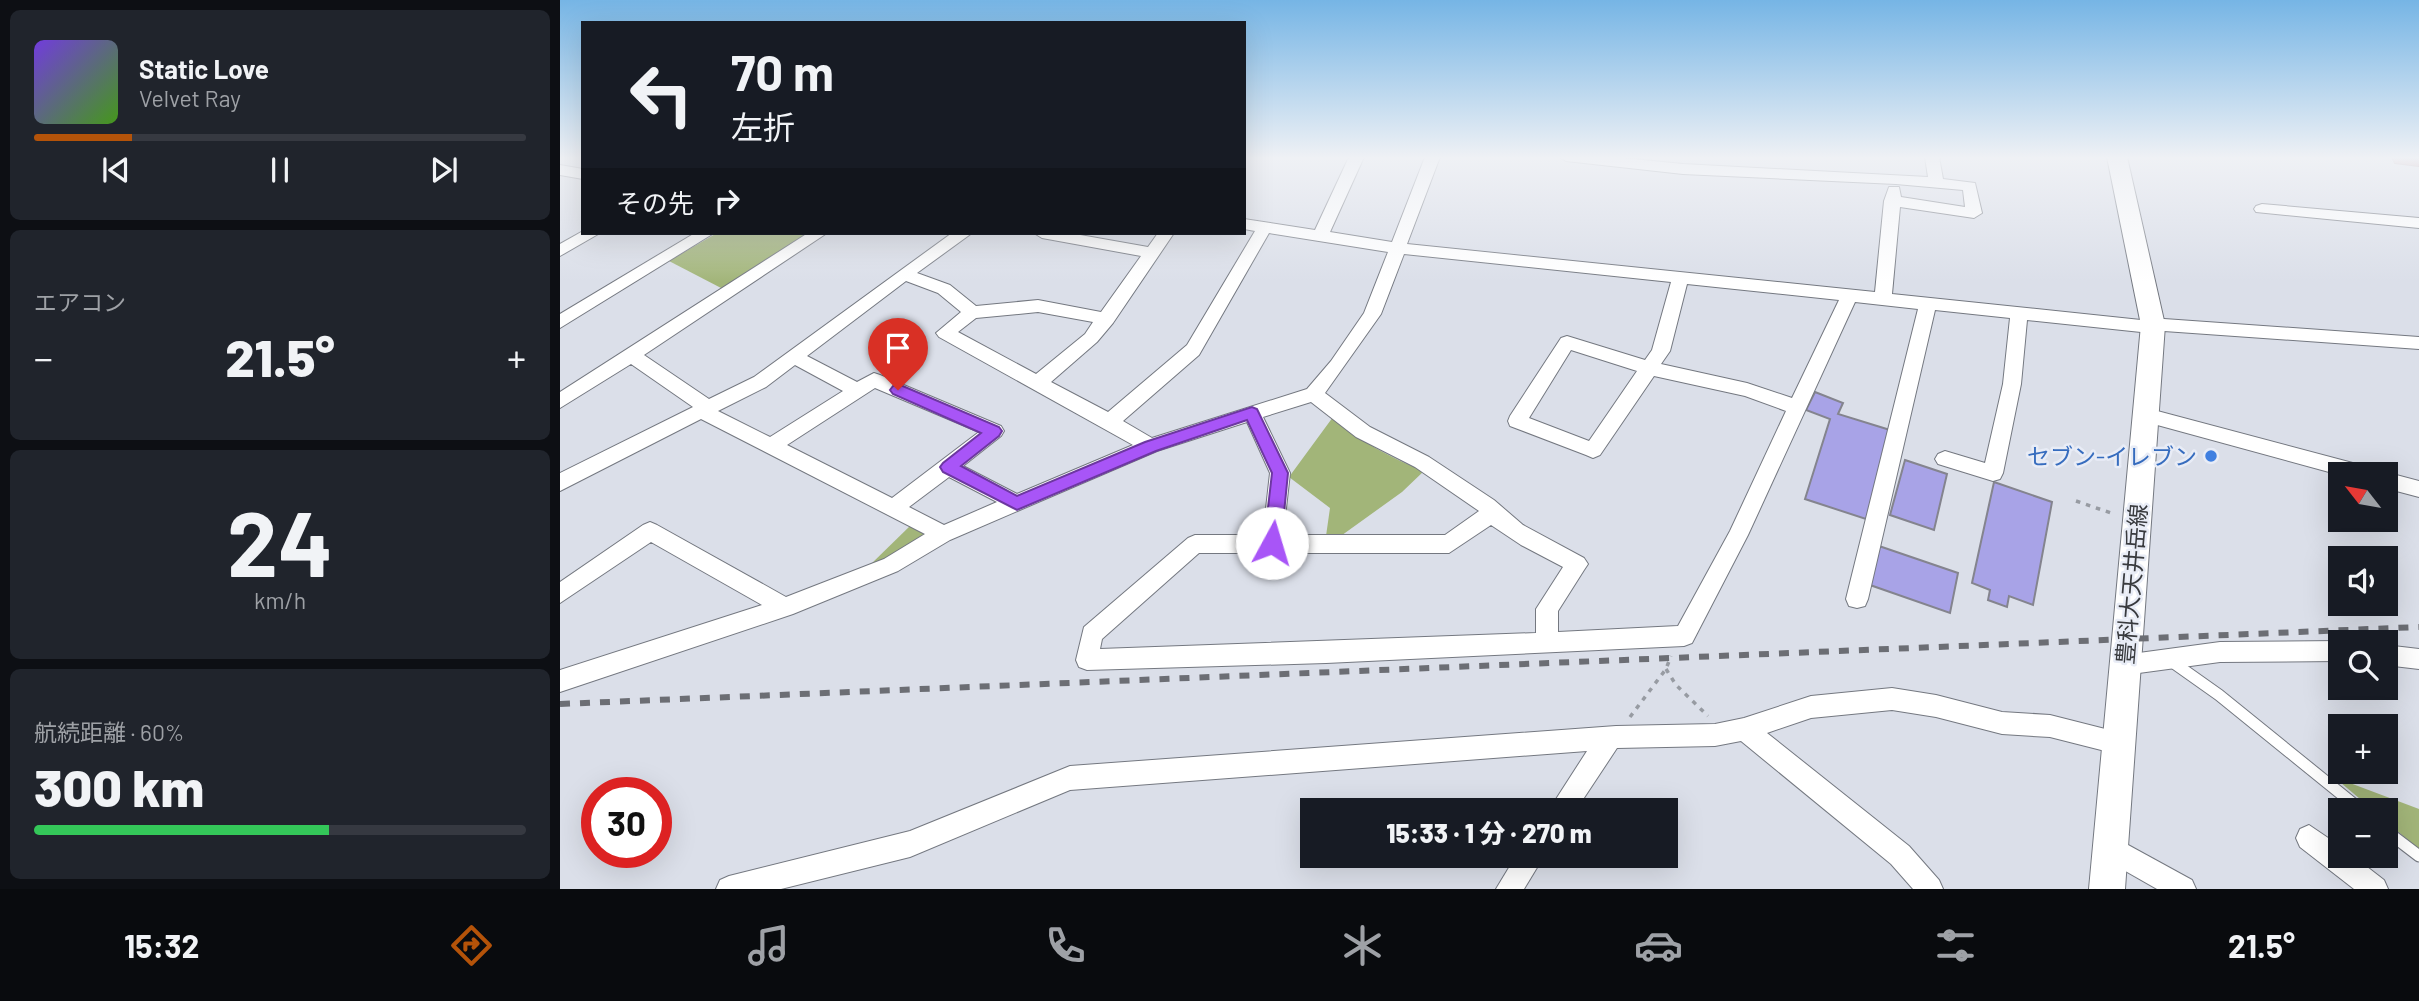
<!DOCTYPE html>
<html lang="ja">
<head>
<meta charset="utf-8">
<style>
  :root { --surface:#171b24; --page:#20242c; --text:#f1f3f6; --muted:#9ea1a6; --line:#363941; --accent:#b45309 }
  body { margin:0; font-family:Barlow,"Noto Sans JP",sans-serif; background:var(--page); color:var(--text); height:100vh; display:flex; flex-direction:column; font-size:26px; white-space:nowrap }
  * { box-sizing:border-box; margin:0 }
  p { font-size:23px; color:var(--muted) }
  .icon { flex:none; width:38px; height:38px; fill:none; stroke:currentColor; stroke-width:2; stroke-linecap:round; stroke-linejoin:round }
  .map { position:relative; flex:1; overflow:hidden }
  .details { display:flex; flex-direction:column; gap:10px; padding:10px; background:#0d0f14; width:560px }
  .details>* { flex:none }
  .guide { position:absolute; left:21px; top:21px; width:665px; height:214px; border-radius:0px; box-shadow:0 7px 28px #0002; background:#171b24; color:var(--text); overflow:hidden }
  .needle { width:46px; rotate:301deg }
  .fabs { position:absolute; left:1768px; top:462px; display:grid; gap:14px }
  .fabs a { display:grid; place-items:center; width:70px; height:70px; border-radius:0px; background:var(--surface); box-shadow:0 7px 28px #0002; font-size:35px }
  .speed { position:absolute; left:21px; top:777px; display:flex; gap:14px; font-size:35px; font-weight:700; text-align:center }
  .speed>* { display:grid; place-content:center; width:91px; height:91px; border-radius:50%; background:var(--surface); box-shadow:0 7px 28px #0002; line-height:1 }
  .speed .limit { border:10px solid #d22; background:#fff; color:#111 }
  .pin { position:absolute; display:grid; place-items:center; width:60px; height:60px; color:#fff; margin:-72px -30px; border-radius:50% 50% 50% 0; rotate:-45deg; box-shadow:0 0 7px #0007 }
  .pin .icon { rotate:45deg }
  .me { position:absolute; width:77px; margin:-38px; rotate:6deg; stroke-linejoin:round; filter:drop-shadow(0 0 5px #0008) }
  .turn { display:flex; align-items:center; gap:24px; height:147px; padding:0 35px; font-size:32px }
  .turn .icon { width:91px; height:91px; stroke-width:2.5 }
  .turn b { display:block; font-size:49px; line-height:60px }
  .then { display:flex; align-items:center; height:66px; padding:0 35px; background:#0003; gap:14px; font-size:26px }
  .big { font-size:52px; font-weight:800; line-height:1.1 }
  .details .widget { flex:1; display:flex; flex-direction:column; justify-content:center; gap:10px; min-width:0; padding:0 24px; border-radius:10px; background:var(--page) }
  .details .dial { align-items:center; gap:0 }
  .dial b { font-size:91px; line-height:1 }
  .song { display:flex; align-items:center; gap:21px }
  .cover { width:84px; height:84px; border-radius:10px; background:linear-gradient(135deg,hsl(260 70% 55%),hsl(100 70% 35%)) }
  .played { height:7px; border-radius:4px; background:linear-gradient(90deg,var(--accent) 20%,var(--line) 20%) }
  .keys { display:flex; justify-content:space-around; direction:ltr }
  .heat { display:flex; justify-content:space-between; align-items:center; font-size:38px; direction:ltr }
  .charge { height:10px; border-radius:5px; background:linear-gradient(90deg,#34c759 60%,var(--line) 0) }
  .trip { position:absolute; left:740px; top:798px; width:378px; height:70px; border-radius:0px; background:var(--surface); box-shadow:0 7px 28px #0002; font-weight:800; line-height:70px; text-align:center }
  .dock { display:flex; height:112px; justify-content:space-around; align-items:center; background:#090b0e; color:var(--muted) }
  .dock .icon { width:49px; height:49px }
  .dock .selected { color:var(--accent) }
  .dock b { font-size:32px; color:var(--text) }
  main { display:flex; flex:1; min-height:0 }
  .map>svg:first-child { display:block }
  .green { fill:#a2b579 }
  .building { fill:#a8a3e7; stroke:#84848e; stroke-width:2 }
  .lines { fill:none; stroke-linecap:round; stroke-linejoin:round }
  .lane-casing { stroke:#747880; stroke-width:13 }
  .street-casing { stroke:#747880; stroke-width:2 }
  .secondary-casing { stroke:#747880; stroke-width:2 }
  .highway-casing { stroke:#926164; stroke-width:2 }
  .path { stroke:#979ba2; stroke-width:3.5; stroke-dasharray:4.5 6; stroke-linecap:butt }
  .lane { stroke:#fff; stroke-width:11 }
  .street { fill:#fff; fill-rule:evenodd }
  .secondary { fill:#fff; fill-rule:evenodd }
  .highway { fill:#c37679; fill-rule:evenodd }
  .rail { stroke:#6c6e74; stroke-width:6; stroke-dasharray:10 10; stroke-linecap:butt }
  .route { fill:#a855f7; stroke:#6d37a1; stroke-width:2 }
  .shop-dot { fill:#3f7fe0; stroke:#e8ecf6; stroke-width:2.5 }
  .labels { text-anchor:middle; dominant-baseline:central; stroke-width:5; stroke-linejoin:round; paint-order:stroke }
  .shop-label { font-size:23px; fill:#366cbe; stroke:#e8ecf6; text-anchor:end }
  .street-label { font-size:23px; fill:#383a3e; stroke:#e8ecf6 }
</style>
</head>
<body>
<main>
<section class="details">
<div class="widget">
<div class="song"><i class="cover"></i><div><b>Static Love</b><p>Velvet Ray</p></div></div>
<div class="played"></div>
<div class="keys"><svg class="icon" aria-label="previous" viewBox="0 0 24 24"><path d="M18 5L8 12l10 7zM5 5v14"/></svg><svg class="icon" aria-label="pause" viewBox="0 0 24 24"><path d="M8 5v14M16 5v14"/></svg><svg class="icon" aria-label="next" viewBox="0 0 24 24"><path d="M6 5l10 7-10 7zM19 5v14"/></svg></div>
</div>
<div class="widget"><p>エアコン</p>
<div class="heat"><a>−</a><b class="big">21.5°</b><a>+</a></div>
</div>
<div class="widget dial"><b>24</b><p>km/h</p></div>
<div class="widget"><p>航続距離 · 60%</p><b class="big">300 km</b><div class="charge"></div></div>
</section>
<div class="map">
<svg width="1859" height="889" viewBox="0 0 1859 889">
  <rect width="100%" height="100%" fill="#dbdfe9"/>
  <g class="green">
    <path d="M157 233H250L163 289 109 261Z"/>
    <path d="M773 417C801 442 829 457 864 471L842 492 778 538 766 536 770 508 729 477Z"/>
    <path d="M351 525 372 535 309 566Z"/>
    <path d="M1774 777 1859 809V849L1825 821V810H1813Z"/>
  </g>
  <g class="building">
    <path d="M1255 392 1283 403 1278 414 1330 430 1309 520 1245 499 1270 419 1246 410Z"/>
    <path d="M1345 460 1387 474 1374 530 1330 515Z"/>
    <path d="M1434 482 1492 502 1473 605 1449 596 1447 607 1428 600 1430 590 1412 583Z"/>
    <path d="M1319 546 1398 573 1390 613 1310 585Z"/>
  </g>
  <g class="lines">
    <g class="lane-casing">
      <g id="lane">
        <path d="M1611 661 1659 695 1801 810"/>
        <path d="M1825 830 1859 856"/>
      </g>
    </g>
    <g class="street-casing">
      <g id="street">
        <path d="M789 157H804L770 232 832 242 865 157H880L847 244 1315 292 1324 201 1329 187H1339L1341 197 1405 207 1403 190 1336 184 1123 174 1006 161 999 157H1053L1123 164 1368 177 1365 157H1379L1383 179 1415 183 1422 213 1414 218 1340 207 1332 294 1581 320 1604 319 1859 337V349L1604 331 1581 332 1467 320 1461 384 1443 473 1440 479 1433 481 1378 464 1375 459 1378 454 1385 451 1425 463 1443 384 1450 318 1375 310 1308 599 1305 606 1297 608 1289 606 1286 599 1358 309 1295 302 1188 535 1132 643 1124 646 766 663 527 670 519 667 516 660 524 627 628 538 635 535H703L710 473 687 422 597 451 390 540 338 571 233 614 0 692V670L202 605 91 542 0 603V582L83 525 90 522 97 525 226 597 324 559 365 534 141 419 0 491V473L133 407 71 364 0 408V392L248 233H267L84 355 149 399 194 377 392 233H412L357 273 390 285 416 306 478 300 541 312 581 256 482 238 474 233H509L588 247 598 233H614L553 323 537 342 491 382 548 412 627 345 695 231 684 229V219L755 230ZM709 233 828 252 804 313 771 361 747 389 592 438 563 421 639 355ZM844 254 1111 282 1092 350 1085 360 1007 336 1001 338 950 416 948 421 950 426 1026 455 1033 458 1040 455 1094 376 1185 396 1226 411 1170 531 1118 626 998 632V611L1024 570 1028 564 1024 558 963 525 934 500 869 457 810 427 765 393 821 314ZM346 281 378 293 401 312 376 333 379 337 573 445 457 494 403 466 441 436 444 431 441 426 320 375 314 373 297 382 247 356ZM1127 284 1279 300 1232 398 1187 383 1101 364 1110 351ZM478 312 533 322 525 334 476 374 398 332 416 318ZM1011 350 1077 371 1029 441 969 418ZM235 365 283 391 210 437 158 411 206 387ZM315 388 419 432 332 498 227 445ZM751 402 796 437 855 467 919 511 885 535H723L730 473 703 417ZM389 477 437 502 384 525 349 507ZM931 525 961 545 1003 567 976 609V633L540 649 542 639 639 553H889Z"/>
        <path d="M0 165 23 169V179L0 175Z"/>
        <path d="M1702 204 1859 218V228L1696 212 1694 209 1696 206Z"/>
        <path d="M23 231 40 233 0 256V244Z"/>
        <path d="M135 233H154L0 328V314Z"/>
        <path d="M1586 408 1804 466 1811 468 1814 474 1780 475 1579 420 1577 415 1579 410Z"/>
        <path d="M1825 472 1859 481V497L1825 488V474H1818Z"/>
        <path d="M1780 641 1784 642H1780V661L1660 662 1564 675 1556 672 1553 665 1556 658 1564 655 1660 642Z"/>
        <path d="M1825 645 1859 649V669L1825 665Z"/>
        <path d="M1332 688 1376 695 1442 712 1490 715 1557 732 1565 735 1569 743 1565 751 1557 754 1490 737 1442 734 1376 717 1332 710 1251 718 1207 733 1349 846 1379 880 1383 889H1353L1331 864 1181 741 1155 746 1057 748 1016 810H989L1027 751 510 790 350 857 221 889H156L160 880 169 876 350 831 510 766 1056 726 1155 724 1184 718 1251 696Z"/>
        <path d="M1749 825 1780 846V856H1793L1824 880 1828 889H1794L1740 847 1736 838 1740 829Z"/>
        <path d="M1548 834 1632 880 1636 889H1597L1539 856 1535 847 1539 838Z"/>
        <path d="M956 856H984L964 889H936Z"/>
      </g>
    </g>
    <g class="secondary-casing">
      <path id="secondary" d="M1547 157H1567L1605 325 1565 889H1529L1581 325Z"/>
    </g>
    <g class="highway-casing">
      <path id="highway" d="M1832 157H1859V166L1835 163Z"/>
    </g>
    <g class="path">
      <path d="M1516 501 1554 514"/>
      <path d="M1106 669 1116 685 1148 716"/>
      <path d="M1070 717 1106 669 1111 656"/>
    </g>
    <use href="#lane" class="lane"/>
    <use href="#street" class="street"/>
    <use href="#secondary" class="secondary"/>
    <use href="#highway" class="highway"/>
    <path class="rail" d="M0 704 1859 627"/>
  </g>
  <linearGradient id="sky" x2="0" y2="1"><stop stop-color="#76b5e5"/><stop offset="0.56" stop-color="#eff1f5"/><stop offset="1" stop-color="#eff1f5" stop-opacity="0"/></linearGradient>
  <rect width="1859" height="282" fill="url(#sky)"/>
  <path class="route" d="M338 384 439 427 442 431 439 436 401 466 457 496 585 442 692 407 697 409 728 473 721 543 718 548 712 550 706 548 704 543 712 473 687 420 596 451 457 510 383 472 380 467 383 463 421 433 333 394 330 390 333 386Z"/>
  <circle class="shop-dot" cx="1651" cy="456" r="7"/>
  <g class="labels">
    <g class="shop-label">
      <text x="1637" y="456">セブン-イレブン</text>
    </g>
    <g class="street-label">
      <text transform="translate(1571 584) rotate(-85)">豊科大天井岳線</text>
    </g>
  </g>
</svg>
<div class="fabs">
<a><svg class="needle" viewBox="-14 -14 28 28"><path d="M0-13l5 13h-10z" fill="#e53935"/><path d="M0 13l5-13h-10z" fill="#9ea1a6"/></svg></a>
<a><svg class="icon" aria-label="sound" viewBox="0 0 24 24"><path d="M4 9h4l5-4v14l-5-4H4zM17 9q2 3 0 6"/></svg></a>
<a><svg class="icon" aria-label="search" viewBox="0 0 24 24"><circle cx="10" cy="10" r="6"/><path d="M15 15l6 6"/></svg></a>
<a>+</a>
<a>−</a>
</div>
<div class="speed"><div class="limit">30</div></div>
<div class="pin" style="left:338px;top:390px;background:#d93025"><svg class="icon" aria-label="arrive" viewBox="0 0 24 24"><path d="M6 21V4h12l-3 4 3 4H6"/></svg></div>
<svg class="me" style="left:712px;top:543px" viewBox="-20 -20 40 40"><circle r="19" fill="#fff"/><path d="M0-13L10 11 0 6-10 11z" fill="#a855f7"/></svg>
<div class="trip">15:33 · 1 分 · 270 m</div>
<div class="guide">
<div class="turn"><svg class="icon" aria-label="left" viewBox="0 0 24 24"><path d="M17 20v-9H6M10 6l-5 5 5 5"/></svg><div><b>70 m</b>左折</div></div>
<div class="then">その先<svg class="icon" aria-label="right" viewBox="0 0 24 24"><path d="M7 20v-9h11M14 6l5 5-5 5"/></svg></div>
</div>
</div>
</main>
<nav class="dock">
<b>15:32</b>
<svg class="icon selected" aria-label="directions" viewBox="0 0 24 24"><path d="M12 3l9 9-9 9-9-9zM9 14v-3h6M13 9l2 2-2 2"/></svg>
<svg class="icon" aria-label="music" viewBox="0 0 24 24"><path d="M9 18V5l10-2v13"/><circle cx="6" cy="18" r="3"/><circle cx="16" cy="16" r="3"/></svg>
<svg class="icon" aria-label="phone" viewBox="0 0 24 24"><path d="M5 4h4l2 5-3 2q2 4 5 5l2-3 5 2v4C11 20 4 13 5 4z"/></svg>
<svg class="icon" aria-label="climate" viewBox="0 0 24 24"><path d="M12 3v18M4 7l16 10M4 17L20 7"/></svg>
<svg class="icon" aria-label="car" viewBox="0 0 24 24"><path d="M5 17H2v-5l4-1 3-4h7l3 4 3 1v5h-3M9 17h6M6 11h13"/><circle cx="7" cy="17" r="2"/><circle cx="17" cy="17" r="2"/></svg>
<svg class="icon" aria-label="filters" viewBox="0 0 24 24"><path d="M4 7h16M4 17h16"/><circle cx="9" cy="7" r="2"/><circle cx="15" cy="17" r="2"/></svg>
<b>21.5°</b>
</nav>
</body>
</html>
